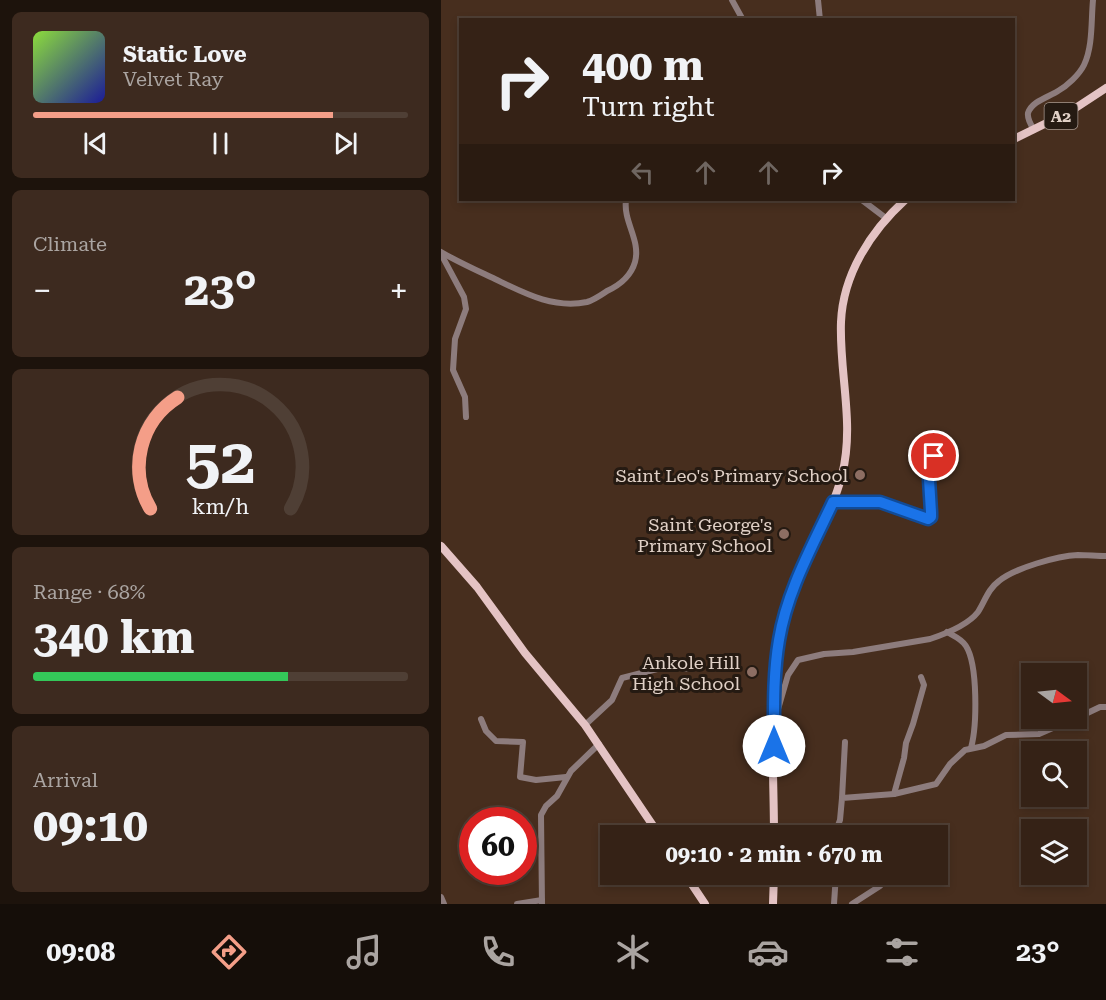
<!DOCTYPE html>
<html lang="en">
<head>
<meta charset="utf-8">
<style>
  :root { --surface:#352216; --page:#3d2a1f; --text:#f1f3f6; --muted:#aaa4a1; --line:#4f3f35; --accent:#f49e88 }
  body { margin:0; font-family:"Roboto Serif",serif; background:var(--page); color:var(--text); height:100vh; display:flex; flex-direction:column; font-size:22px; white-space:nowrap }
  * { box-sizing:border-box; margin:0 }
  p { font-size:20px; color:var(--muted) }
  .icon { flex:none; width:33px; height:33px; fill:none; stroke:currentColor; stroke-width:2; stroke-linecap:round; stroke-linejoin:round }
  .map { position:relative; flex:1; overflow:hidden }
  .details { display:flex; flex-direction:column; gap:12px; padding:12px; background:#1d130c; width:441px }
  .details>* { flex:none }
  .hud { position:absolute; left:18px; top:18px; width:556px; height:183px; border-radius:0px; box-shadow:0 3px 9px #0003,0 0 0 2px var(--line); background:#352216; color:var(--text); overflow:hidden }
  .needle { width:39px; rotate:105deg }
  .fabs { position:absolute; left:580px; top:663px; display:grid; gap:12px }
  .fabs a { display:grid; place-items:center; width:66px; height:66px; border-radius:0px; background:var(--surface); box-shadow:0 3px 9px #0003,0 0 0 2px var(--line); font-size:30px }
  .speed { position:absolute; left:18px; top:807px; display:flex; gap:12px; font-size:30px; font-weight:700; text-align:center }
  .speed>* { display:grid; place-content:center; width:78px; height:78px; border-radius:50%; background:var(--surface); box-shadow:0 3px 9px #0003,0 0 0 2px var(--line); line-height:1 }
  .speed .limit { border:9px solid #d22; background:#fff; color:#111 }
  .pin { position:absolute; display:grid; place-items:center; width:51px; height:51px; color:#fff; margin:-26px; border:3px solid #fff; border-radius:50%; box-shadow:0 2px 6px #0007 }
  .me { position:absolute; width:66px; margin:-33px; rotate:0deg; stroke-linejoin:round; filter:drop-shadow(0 0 4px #0008) }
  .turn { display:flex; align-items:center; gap:21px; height:126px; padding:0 24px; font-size:27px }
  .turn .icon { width:78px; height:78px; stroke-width:2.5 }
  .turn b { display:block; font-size:42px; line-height:51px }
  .lanes { display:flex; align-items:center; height:57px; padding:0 24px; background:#0003; justify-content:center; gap:30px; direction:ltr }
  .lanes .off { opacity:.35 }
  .big { font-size:45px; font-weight:700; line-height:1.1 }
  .details .card { flex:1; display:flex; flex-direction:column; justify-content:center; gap:9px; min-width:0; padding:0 21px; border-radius:9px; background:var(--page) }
  .details .dial { align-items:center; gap:0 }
  .dial svg { height:156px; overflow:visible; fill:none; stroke:var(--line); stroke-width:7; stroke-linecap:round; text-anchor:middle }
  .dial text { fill:var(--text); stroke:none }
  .song { display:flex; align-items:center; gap:18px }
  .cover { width:72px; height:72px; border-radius:9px; background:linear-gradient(135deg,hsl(90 70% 55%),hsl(240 70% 35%)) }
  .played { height:6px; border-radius:3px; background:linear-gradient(90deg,var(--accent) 80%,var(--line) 80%) }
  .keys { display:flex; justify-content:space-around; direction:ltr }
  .heat { display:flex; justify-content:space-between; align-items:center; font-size:33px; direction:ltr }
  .charge { height:9px; border-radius:4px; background:linear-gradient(90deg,#34c759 68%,var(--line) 0) }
  .trip { position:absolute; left:159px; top:825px; width:348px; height:60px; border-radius:0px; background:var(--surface); box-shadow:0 3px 9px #0003,0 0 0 2px var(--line); font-weight:700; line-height:60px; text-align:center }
  .tabs { display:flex; height:96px; justify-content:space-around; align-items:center; background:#150e09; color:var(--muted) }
  .tabs .icon { width:42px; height:42px }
  .tabs .current { color:var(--accent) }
  .tabs b { font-size:27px; color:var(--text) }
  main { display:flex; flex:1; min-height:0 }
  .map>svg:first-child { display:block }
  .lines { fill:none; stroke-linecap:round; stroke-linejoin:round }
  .minor { stroke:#8d7c7d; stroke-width:6 }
  .major { stroke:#e4c3c4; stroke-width:8 }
  .route-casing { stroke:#114b97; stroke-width:15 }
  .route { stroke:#1a73e8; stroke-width:10 }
  .education-dot { fill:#8d6e63; stroke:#251a12; stroke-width:2 }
  .labels { text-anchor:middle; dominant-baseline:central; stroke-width:6; stroke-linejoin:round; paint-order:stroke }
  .shield { fill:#251a12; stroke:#a89990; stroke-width:1.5 }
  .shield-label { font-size:16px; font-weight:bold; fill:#e0d0c6 }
  .poi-label { font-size:18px; fill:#e0d0c6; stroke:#251a12; text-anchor:end }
</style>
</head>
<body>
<main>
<section class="details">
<div class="card">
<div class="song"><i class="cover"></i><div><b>Static Love</b><p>Velvet Ray</p></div></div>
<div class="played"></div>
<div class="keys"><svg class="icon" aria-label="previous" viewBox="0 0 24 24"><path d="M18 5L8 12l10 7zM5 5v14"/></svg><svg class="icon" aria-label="pause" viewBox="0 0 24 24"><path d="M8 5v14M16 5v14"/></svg><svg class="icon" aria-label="next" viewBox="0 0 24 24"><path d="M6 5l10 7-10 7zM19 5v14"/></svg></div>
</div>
<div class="card"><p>Climate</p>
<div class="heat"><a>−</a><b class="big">23°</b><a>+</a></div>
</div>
<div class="card dial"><svg viewBox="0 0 100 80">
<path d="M14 69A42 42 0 1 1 86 69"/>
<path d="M14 69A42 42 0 0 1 28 12" stroke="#f49e88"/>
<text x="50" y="56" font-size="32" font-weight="700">52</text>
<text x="50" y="72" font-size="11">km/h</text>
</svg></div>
<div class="card"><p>Range · 68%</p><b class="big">340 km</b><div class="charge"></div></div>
<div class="card"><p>Arrival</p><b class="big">09:10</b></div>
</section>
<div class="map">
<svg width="665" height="904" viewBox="0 0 665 904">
  <rect width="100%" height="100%" fill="#472e1e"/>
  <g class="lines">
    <g class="minor">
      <path d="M291 0 302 20"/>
      <path d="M377 0 379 20"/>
      <path d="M593 130C590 125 586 119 587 113 591 101 608 97 617 91 626 86 638 75 643 65 652 46 650 21 652 0"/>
      <path d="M421 200 446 219"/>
      <path d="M0 252C17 262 35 270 54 279 83 293 112 309 146 302 153 300 160 295 166 291 179 285 190 276 194 262 200 240 182 222 185 200"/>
      <path d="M0 254 23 297 25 309 14 339 12 370 24 397 25 417"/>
      <path d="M392 502H439L487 520 490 517V512L487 463C491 454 502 454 511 452"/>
      <path d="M506 632C513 636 521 639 525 646 537 665 536 726 530 748"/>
      <path d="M636 718 659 707H665"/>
      <path d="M40 719 45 731 55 741 82 742 79 777 95 780 125 777"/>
      <path d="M333 723 347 675 357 660 383 654 412 652 489 639C504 634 527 625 537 612 544 601 547 589 558 581 574 568 616 556 637 555 646 555 656 556 665 556"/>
      <path d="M144 725 171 700 181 678 224 667 251 669"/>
      <path d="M453 794 463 758 465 743 472 724 483 685 480 677"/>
      <path d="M401 798 404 742"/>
      <path d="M393 836 399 820 401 798 453 794 495 784 509 764 524 750 543 746 565 735 598 734 635 718"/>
      <path d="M439 836 454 828H474"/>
      <path d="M333 883 341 874"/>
      <path d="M0 897 3 904"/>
      <path d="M76 904 101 900"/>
      <path d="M101 904 100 815 105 806 116 796 130 771 158 744"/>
      <path d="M393 904 395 874"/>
      <path d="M411 904 439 886"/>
    </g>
    <g class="major">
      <path d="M573 139 630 111 665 88"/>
      <path d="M0 546 36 587 84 653 144 725 219 836"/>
      <path d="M333 836C333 761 325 676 347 605 361 560 389 521 401 475 414 424 398 373 400 322 402 274 430 231 464 200"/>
      <path d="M244 874 264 904"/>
      <path d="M332 904 333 874"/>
    </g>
  </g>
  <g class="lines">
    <g class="route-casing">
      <path id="route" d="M333 746C333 711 332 675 338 640 346 591 371 547 392 502H439L487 519 490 517V512L487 463 489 458 493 456"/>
    </g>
    <use href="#route" class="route"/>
  </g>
  <g class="education-dot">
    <circle cx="419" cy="475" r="6"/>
    <circle cx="343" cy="534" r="6"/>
    <circle cx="311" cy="672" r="6"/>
  </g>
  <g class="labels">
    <rect class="shield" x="603.5" y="103" width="33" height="26" rx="4.5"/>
    <g class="shield-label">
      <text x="620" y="116">A2</text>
    </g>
    <g class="poi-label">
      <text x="407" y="475">Saint Leo's Primary School</text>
      <text x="331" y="524">Saint George's<tspan x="331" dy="21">Primary School</tspan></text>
      <text x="299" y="662">Ankole Hill<tspan x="299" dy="21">High School</tspan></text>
    </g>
  </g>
</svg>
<div class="fabs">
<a><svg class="needle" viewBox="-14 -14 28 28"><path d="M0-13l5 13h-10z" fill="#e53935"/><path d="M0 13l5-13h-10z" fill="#aaa4a1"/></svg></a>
<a><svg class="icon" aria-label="search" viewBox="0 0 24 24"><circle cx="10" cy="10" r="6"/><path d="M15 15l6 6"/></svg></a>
<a><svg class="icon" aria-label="layers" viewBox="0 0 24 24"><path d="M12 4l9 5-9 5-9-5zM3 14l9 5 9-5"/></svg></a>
</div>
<div class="speed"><div class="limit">60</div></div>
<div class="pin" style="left:493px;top:456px;background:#d93025"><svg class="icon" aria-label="arrive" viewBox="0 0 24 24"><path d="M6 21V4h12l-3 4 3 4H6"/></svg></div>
<svg class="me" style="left:333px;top:746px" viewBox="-20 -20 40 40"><circle r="19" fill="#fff"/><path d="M0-13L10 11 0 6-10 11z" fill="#1a73e8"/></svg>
<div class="trip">09:10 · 2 min · 670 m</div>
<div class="hud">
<div class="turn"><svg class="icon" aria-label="right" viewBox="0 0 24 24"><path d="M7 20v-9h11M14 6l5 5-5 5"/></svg><div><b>400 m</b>Turn right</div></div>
<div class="lanes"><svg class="icon off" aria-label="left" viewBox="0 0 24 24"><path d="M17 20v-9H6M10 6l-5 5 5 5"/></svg><svg class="icon off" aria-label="ahead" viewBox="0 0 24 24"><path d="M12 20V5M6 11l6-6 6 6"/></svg><svg class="icon off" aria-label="ahead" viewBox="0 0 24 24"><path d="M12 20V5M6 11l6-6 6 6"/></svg><svg class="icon" aria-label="right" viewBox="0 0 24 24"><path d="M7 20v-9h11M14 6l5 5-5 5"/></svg></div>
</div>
</div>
</main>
<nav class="tabs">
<b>09:08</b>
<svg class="icon current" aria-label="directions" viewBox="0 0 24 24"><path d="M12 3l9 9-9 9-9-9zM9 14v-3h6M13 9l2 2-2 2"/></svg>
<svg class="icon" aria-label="music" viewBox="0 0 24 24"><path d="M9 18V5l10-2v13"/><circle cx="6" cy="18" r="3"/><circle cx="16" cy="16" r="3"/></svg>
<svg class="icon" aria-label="phone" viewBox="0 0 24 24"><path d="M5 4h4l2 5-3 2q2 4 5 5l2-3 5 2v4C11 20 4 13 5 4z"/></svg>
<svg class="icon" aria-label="climate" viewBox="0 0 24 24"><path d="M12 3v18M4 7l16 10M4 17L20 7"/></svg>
<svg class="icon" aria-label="car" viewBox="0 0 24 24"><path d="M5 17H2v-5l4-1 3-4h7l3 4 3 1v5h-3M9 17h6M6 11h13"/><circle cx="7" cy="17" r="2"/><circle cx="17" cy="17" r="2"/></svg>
<svg class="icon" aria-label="filters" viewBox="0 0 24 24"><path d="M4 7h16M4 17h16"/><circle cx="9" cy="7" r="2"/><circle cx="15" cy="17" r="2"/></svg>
<b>23°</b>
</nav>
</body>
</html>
